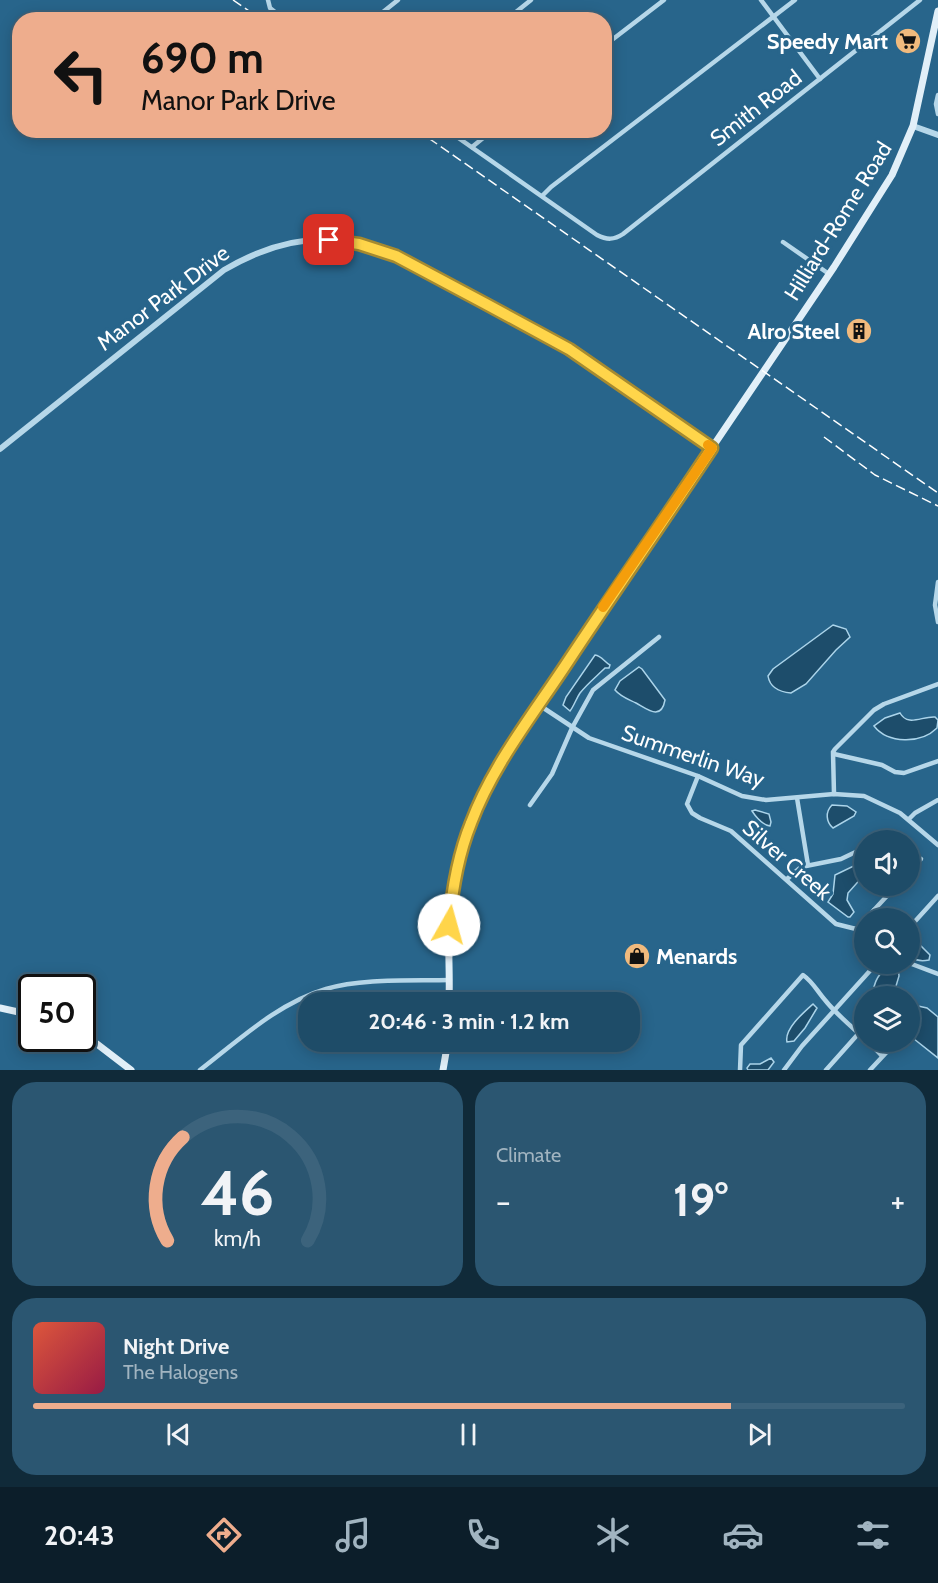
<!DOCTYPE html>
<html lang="en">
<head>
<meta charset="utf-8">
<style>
  :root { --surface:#1e4c68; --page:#2b5671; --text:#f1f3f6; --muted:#a1b4c0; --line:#3c637c; --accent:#eead8d }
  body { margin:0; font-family:Cabin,sans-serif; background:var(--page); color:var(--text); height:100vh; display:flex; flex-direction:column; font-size:22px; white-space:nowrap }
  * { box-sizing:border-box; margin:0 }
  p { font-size:20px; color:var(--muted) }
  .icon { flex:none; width:33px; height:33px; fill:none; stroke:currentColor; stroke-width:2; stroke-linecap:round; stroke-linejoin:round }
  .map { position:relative; height:1070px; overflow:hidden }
  .details { display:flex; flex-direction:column; gap:12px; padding:12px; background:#102a39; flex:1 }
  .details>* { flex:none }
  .top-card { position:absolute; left:12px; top:12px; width:600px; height:126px; border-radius:24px; box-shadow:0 3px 15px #0003,0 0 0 2px var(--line); background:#eead8d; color:#111; overflow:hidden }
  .controls { position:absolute; left:854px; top:830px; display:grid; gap:12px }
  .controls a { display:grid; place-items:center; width:66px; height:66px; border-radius:50%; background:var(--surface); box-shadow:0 3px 15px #0003,0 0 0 2px var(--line); font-size:30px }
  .speed { position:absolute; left:18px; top:974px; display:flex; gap:12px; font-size:30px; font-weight:700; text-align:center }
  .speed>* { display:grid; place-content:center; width:78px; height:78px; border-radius:50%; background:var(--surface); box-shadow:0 3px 15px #0003,0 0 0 2px var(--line); line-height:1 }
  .speed .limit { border:3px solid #111; border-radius:9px; background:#fff; color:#111 }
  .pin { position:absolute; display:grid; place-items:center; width:51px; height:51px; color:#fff; margin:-26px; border-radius:12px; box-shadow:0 3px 9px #0006 }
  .me { position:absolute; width:66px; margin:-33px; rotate:7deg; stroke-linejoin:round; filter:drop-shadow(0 0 4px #0008) }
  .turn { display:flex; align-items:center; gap:21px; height:126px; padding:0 30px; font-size:27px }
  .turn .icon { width:78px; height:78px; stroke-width:2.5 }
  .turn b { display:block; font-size:42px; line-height:51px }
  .big { font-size:45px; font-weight:800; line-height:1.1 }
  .details .card { flex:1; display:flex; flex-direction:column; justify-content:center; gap:9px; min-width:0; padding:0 21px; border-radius:24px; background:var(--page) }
  .details .dial { align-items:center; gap:0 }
  .dial svg { height:156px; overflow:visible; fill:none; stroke:var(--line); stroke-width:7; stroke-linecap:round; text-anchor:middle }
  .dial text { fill:var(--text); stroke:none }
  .song { display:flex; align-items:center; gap:18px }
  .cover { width:72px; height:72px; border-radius:9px; background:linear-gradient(135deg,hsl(10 70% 55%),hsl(340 70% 35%)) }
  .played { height:6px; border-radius:3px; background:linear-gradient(90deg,var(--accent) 80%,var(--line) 80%) }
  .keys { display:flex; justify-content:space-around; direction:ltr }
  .heat { display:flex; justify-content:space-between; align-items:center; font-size:33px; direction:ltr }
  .details .tiles { flex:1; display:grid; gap:12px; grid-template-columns:1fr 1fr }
  .card:last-child { grid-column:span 2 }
  .trip { position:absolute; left:298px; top:992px; width:342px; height:60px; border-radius:24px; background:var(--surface); box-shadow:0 3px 15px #0003,0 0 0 2px var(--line); font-weight:800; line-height:60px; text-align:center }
  .tab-bar { display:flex; height:96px; justify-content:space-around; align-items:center; background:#0c1e2a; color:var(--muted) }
  .tab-bar .icon { width:42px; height:42px }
  .tab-bar .selected { color:var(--accent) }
  .tab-bar b { font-size:27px; color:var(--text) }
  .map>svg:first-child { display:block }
  .water { fill:#1d4d6b; stroke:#abd4ea; stroke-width:1.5 }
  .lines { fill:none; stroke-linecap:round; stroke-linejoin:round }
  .minor { stroke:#b6d7e9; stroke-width:4.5 }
  .tertiary { stroke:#b6d7e9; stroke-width:6 }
  .secondary { stroke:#e1eff8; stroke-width:7 }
  .rail { stroke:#fff; stroke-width:1.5; stroke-dasharray:10 4.5; stroke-linecap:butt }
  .route-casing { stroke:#a68a30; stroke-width:15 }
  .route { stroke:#ffd54a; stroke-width:10 }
  .slow { stroke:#f59e0b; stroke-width:10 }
  .labels { text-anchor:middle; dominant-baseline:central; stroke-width:6; stroke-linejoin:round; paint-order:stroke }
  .poi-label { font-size:22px; font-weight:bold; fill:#fff; stroke:#28658b; text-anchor:end }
  .street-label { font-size:22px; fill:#fff; stroke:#28658b }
</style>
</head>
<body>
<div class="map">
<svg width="938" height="1070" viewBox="0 0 938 1070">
  <rect width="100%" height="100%" fill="#28658b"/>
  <g class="water">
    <path d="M833 625 846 629 850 637 836 650 806 684 791 693C779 692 770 688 768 676L773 669Z"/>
    <path d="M595 655C602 656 604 662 610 665L609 668H605C597 676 587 684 580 693 576 699 574 706 570 711L563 705 566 697Z"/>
    <path d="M639 667 642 669 665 700C661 722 646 708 636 703 628 699 621 697 615 690L620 681Z"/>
    <path d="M900 713C908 727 922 716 935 717L938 720 937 728C921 744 888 744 874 726L885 718Z"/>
    <path d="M832 805 847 806 856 812 854 816 833 828C826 822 825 812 832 805Z"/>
    <path d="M755 810 769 814 771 822 770 826C763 825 756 817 752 811Z"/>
    <path d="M864 861V875L848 893 847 900 854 912 850 917H848L828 902 833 894 835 875Z"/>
    <path d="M912 940 916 941 930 955 929 960C913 963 909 956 909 942Z"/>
    <path d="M892 964 898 966 899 976 896 986 888 991 886 996H873C873 982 880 971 892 964Z"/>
    <path d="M813 1004 817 1008 805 1028 794 1041 787 1042C784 1029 804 1012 813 1004Z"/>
    <path d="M918 1006 927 1008 938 1017V1058L909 1035V1009Z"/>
    <path d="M771 1058 774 1062 768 1070H748L747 1068 750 1064H760Z"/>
  </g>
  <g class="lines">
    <g class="minor">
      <path d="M268 0 270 8 285 20"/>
      <path d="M761 0 820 79"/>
      <path d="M373 20 398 0"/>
      <path d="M506 20 531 0"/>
      <path d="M604 46 664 0"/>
      <path d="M938 95 936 104 938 114"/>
      <path d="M447 130 597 235C607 240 614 240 623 234L920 0"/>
      <path d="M472 147 493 130"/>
      <path d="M542 196 551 187 795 0"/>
      <path d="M783 242 829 274"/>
      <path d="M938 582 935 605 938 622"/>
      <path d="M539 705 589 738 698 776 742 796 766 800 834 794 864 796 900 813 938 845"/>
      <path d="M834 754 882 765 895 772 904 773 938 761"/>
      <path d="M698 776 687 804 692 813 700 818 731 831 836 924 864 931"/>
      <path d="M834 794 833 752 835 749 874 710 884 704 938 684"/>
      <path d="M797 798 808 865"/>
      <path d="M530 805 552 774 572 728 593 690 659 637"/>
      <path d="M909 819 915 813 938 800"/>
      <path d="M909 872 921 859"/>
      <path d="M787 879 801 867 841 859 864 848"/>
      <path d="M867 918 874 910"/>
      <path d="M873 918 874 910 897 885"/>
      <path d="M909 928 938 896"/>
      <path d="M856 929 864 921"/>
      <path d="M909 963 938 974"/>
      <path d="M868 1041 882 1056"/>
      <path d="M200 1070C239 1040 278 1003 326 989 362 978 412 981 450 980"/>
      <path d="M740 1070 741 1045 803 975C813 982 817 991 825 1000 836 1014 851 1026 864 1038"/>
      <path d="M784 1070 802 1046 877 963"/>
      <path d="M826 1070 859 1033"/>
      <path d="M870 1070 897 1041"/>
    </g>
    <g class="tertiary">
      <path d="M913 126 938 135"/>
      <path d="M0 449 224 270C258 250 296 237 336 240 383 245 422 270 462 291 498 310 535 328 570 350 619 379 665 415 712 448"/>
    </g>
    <g class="secondary">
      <path d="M449 1002C450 976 448 950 449 924 452 870 470 818 496 771L595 621 834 267 892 175 913 126 938 11"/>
      <path d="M0 1008 32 1015"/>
      <path d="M82 1035 97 1044 131 1070"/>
      <path d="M443 1070 448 1041"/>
    </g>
    <g class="rail">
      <path d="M233 0 262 20"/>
      <path d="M417 130 938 493"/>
      <path d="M824 437 875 475 938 506"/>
    </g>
  </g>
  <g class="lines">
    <g class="route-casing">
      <path id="route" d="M329 240 359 244 396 256 486 304 569 349 712 448C665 519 616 589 569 660 535 712 493 764 471 823 458 855 452 891 449 925"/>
    </g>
    <use href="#route" class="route"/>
    <path class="slow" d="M603 607 712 448 708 445"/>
  </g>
  <defs>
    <g id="supermarket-disc" transform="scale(1.35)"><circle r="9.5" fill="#f1ba7d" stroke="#28658b"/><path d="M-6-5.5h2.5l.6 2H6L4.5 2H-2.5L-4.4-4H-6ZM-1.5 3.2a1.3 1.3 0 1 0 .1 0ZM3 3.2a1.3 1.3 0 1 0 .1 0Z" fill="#111"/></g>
    <g id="building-disc" transform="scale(1.35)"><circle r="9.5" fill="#f1ba7d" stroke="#28658b"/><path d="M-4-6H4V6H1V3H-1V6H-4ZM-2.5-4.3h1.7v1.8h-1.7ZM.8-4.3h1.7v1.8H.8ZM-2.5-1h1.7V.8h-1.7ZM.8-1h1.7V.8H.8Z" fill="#111"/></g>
    <g id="shop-disc" transform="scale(1.35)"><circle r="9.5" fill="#f1ba7d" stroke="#28658b"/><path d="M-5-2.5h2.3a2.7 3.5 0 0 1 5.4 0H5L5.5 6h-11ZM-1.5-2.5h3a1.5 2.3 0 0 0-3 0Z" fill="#111"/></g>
  </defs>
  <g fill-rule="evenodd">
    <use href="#supermarket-disc" x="908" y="41"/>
    <use href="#building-disc" x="859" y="331"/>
    <use href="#shop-disc" x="637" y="956"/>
  </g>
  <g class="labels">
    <g class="poi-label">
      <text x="888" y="41">Speedy Mart</text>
      <text x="840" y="331">Alro Steel</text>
      <text x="656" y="956" text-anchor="start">Menards</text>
    </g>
    <g class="street-label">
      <text transform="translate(756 108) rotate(-38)">Smith Road</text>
      <text transform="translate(838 221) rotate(-58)">Hilliard-Rome Road</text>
      <text transform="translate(163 298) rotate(-37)">Manor Park Drive</text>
      <text transform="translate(693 756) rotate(19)">Summerlin Way</text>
      <text transform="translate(787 860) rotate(41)">Silver Creek</text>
    </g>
  </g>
</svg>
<div class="controls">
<a><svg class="icon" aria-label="sound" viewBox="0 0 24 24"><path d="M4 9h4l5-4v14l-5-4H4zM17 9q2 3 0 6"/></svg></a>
<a><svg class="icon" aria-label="search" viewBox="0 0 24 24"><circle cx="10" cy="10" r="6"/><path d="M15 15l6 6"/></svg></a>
<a><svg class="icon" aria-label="layers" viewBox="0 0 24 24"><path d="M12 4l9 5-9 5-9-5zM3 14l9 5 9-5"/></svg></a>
</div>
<div class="speed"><div class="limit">50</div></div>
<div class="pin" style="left:329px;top:240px;background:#d93025"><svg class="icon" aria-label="arrive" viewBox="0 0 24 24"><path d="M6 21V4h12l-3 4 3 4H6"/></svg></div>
<svg class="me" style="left:449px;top:925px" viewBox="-20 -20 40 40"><circle r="19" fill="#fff"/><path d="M0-13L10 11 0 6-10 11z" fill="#ffd54a"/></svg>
<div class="trip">20:46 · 3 min · 1.2 km</div>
<div class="top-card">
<div class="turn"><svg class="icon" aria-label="left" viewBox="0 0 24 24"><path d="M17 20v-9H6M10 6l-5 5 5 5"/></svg><div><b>690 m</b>Manor Park Drive</div></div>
</div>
</div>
<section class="details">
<div class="tiles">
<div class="card dial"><svg viewBox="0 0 100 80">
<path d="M14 69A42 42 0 1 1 86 69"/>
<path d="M14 69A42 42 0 0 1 22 16" stroke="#eead8d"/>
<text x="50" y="56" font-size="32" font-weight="700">46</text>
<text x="50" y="72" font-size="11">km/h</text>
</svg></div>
<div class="card"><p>Climate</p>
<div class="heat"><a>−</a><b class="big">19°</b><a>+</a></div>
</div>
<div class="card">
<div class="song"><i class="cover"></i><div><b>Night Drive</b><p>The Halogens</p></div></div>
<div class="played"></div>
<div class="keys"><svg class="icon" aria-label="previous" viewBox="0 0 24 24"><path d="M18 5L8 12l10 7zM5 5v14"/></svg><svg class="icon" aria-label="pause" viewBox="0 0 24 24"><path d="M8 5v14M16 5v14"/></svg><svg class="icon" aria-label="next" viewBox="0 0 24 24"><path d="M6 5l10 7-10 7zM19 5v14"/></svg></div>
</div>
</div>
</section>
<nav class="tab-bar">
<b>20:43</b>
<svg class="icon selected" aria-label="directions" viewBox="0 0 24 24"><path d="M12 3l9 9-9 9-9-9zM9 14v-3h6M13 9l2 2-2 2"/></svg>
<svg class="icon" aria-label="music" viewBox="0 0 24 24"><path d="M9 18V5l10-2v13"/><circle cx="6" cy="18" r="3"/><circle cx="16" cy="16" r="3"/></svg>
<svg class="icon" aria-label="phone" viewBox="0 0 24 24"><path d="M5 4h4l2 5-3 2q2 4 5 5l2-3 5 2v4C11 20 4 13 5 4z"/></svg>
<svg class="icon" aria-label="climate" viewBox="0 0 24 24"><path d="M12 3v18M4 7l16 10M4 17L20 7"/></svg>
<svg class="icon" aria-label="car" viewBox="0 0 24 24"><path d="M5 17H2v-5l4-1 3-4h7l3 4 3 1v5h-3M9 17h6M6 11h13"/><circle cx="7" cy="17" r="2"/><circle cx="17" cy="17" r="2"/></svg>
<svg class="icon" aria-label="filters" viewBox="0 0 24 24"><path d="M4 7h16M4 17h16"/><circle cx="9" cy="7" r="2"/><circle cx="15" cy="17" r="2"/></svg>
</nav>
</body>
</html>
